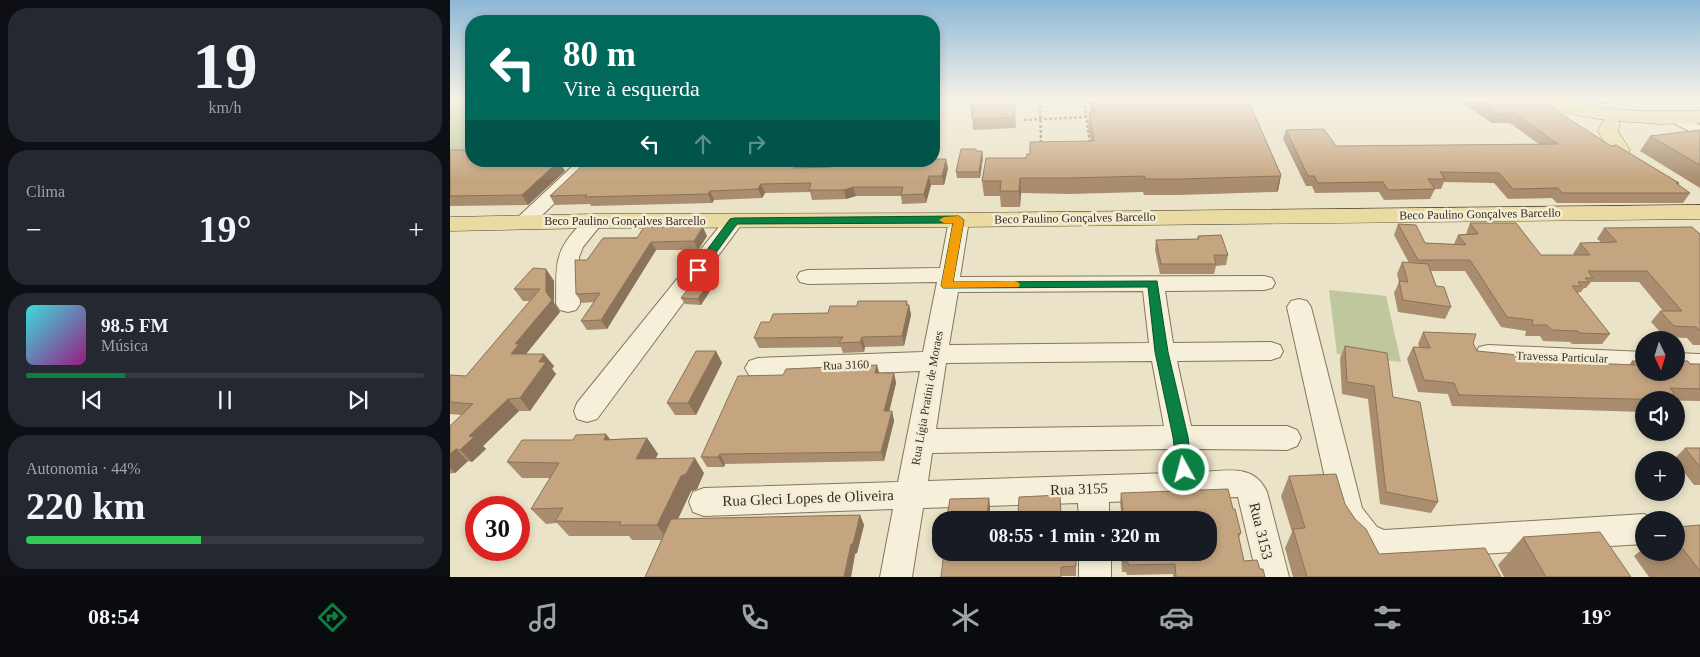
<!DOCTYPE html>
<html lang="pt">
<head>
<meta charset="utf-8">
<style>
  :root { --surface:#171b24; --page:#242831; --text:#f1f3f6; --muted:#9ea1a6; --line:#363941; --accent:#0b8043 }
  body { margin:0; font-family:Georgia,serif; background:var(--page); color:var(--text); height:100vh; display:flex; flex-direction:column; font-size:19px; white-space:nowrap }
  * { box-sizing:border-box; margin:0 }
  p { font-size:16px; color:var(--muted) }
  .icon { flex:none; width:28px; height:28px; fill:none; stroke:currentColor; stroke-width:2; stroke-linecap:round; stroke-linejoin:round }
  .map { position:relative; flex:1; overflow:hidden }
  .sheet { display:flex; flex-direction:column; gap:8px; padding:8px; background:#0d0f14; width:450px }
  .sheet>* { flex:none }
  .banner { position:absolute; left:15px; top:15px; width:475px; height:152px; border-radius:20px; box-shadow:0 2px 8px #0003; background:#00695c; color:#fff; overflow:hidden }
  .needle { width:32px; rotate:176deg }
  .fabs { position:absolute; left:1185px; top:331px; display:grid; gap:10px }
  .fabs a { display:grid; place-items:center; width:50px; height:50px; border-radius:50%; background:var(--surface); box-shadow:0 2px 8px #0003; font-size:25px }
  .speed { position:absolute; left:15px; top:496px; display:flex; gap:10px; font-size:25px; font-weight:700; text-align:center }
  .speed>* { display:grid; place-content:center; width:65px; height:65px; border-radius:50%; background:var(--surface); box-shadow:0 2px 8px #0003; line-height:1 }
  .speed .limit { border:8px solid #d22; background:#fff; color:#111 }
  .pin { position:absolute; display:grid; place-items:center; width:42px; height:42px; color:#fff; margin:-21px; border-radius:10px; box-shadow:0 2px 8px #0006 }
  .me { position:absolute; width:55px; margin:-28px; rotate:353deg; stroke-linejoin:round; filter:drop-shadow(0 0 4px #0008) }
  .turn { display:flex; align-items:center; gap:18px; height:105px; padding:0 15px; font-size:22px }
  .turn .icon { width:65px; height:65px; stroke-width:2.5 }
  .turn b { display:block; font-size:35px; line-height:42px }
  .lanes { display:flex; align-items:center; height:48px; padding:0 15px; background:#0003; justify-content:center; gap:25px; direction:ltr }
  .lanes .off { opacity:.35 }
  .big { font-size:38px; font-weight:700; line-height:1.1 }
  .sheet .tile { flex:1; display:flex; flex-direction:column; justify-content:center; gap:8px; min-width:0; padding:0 18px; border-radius:20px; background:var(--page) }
  .sheet .dial { align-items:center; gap:0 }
  .dial b { font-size:65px; line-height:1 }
  .song { display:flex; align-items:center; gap:15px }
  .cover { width:60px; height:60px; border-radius:8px; background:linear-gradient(135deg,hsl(180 70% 55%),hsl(310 70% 35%)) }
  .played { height:5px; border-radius:2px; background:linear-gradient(90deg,var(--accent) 25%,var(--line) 25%) }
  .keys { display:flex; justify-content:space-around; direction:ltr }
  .heat { display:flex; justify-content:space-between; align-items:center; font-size:28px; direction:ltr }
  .charge { height:8px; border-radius:4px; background:linear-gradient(90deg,#34c759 44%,var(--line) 0) }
  .trip { position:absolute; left:482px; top:511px; width:285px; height:50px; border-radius:20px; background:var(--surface); box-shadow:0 2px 8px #0003; font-weight:700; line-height:50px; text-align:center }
  .tabs { display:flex; height:80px; justify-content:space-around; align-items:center; background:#090b0e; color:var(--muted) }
  .tabs .icon { width:35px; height:35px }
  .tabs .current { color:var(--accent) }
  .tabs b { font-size:22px; color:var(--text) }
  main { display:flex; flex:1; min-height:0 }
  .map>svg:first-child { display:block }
  .green { fill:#bec89c }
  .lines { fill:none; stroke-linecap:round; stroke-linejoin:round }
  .minor-casing { stroke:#84765e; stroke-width:2 }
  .major-casing { stroke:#534432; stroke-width:1 }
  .path { stroke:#84765e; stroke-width:2.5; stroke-dasharray:3 2; stroke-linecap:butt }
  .minor { fill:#f6f0da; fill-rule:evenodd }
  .major { fill:#eadba3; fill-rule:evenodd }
  .wall { fill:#a98d6e }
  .shaded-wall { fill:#8a735a }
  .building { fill:#c5a480; stroke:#8a735a }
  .route { fill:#0b8043; stroke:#07532c }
  .slow { fill:#f59e0b }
  .labels { text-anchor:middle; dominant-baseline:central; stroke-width:5; stroke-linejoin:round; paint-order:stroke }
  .street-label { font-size:12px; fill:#362d20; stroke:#f3edd6 }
  .near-street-label { font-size:15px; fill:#362d20; stroke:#f3edd6 }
</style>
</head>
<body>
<main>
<section class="sheet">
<div class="tile dial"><b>19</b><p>km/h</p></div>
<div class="tile"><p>Clima</p>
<div class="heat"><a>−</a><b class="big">19°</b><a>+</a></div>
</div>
<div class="tile">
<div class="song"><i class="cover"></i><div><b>98.5 FM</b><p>Música</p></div></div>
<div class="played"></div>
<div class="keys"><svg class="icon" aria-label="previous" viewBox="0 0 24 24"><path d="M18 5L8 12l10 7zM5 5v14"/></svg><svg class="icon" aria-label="pause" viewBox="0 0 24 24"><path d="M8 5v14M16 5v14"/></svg><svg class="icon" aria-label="next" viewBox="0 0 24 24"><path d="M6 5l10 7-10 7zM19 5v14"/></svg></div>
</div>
<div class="tile"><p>Autonomia · 44%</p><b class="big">220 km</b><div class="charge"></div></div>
</section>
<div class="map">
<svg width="1250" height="577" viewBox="0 0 1250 577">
  <rect width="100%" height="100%" fill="#eae3c7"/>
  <g class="green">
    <rect x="0" y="100" width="21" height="56"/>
    <path d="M879 290 936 296 951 362 887 354Z"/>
  </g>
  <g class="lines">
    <g class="minor-casing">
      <g id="minor">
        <path d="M1226 113 1250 125V137L1220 121 1218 118 1220 115Z"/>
        <path d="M128 161H148L81 226 74 228 67 226 64 222 67 218Z"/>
        <path d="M509 214 516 216 519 220 510 277 814 276 822 278 825 283 822 288 814 290 715 291 723 343 821 342 830 345 833 351 830 357 821 360 727 361 741 426H837L847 430 851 438 847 446 837 450 746 449 750 472C776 471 804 463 817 492L839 577H807L788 497 659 502V520H629L628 503 473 508 462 577H430L443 509 254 516 243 512 239 502 243 492 254 488 448 482 470 371 308 378 299 375 295 368 299 361 308 358 473 352 487 282 358 284 350 282 347 277 350 272 358 270 490 268 499 220 502 216ZM693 291 699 343 499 345 508 292ZM702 361 714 426 486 429 496 363ZM718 449 721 473 478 481 482 453Z"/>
        <path d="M144 215 151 217 154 221 133 247 129 257 130 304 126 310 118 312 110 310 106 304C107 271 102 255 126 229 132 223 135 217 144 215Z"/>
        <path d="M284 215 291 217 294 221 147 419 137 422 127 419 124 411 127 403 277 217Z"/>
        <path d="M849 299 857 301 861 307 912 508 927 527 934 530 1194 514 1206 520H1194V544L932 560C906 550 894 540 883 514L837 307 841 301Z"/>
        <path d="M1038 345 1194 352V370L1038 363 1029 361 1026 354 1029 347Z"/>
        <path d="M1226 353 1250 354V372L1226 371Z"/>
        <rect x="629" y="552" width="32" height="25"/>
      </g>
    </g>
    <g class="major-casing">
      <g id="major">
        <path d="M1088 100H1119L1155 108 1191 111H1250V123L1210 124 1168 121 1170 125 1168 131 1180 150 1177 155 1169 156 1161 155 1148 131 1153 121 1156 120C1142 118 1095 111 1088 100Z"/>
        <path d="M1250 205V219L509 227 144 228 0 231V217L144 214 509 213Z"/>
      </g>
    </g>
    <g class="path">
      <path d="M590 100 591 145"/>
      <path d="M634 100 640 144"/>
      <path d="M574 120 636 117"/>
    </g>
    <use href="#minor" class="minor"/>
    <use href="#major" class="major"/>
  </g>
  <g class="wall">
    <path d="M564 100 566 128 523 130 522 117H521L520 107 552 101Z"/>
    <path d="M639 100H798L831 175 828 191 826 192 729 195H694L693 192 620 194 571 193 570 207H551L550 196H534L532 181 576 158 580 154 641 141 638 127 639 112H641Z"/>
    <path d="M1008 100H1091L1106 109 1105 110 1161 146 1229 183 1228 185 1240 193 1233 203H1107L1102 198 1058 199 1044 183 994 182 991 189H985L980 199 934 200 929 192 865 193 862 186H856L833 139 836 130 886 146 1089 144 1060 123H1042Z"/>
    <path d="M1144 100H1191L1190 102 1150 104Z"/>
    <path d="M1250 130V188L1190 151 1200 136Z"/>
    <path d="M0 150 21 161H70L69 162 115 171 78 205 0 206Z"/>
    <path d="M526 151 533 157 530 178H507L506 172Z"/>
    <path d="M316 161V164L346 163 347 167 498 168 494 185H481L476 203 452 204 451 196H406L396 199 362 200 360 192 315 193 312 198 264 200 262 203 141 206 140 204 105 205 100 196 167 163Z"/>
    <path d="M1020 223 1091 255H1124L1123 254 1130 243 1151 242 1147 239 1154 228 1250 234V345H1243L1237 338 1215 337 1201 322 1210 311H1213L1189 282H1141L1136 288H1134L1131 292 1127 293 1160 334 1152 344H1122L1120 342 1093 341 1090 336H1075L1076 331 1051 327 1015 271H981L986 286 1001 307 995 319 948 312 944 293 949 282 947 274 952 262 959 263 944 235 948 224 975 243 1004 244 1008 235 1016 234Z"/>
    <path d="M257 236 248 250H206L157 329 137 330 131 321 144 302 132 303 126 294 137 260 153 238Z"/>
    <path d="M748 236 778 255 776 265 766 266 764 274H710L705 250 706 240 747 239Z"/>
    <path d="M96 269 104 281V303L110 312 76 354 104 366 102 369 106 374 80 411H69L33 446 36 449 22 462 18 461 5 473H2L0 474V426L12 415 0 414V375L16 376 80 301H73L64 289Z"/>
    <path d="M257 285 260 291 251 305 235 304 231 298Z"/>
    <path d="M458 305H459L461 315 454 346 415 347 414 352 393 353 391 347 309 348 304 338 320 322 378 313Z"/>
    <path d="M973 332 1023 343 1027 351 1068 356 1117 362 1179 365 1182 361 1250 364V401L1194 400V412L1002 406 998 394 968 392 957 359 963 347H969L968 344Z"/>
    <path d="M895 346 943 397 988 502 981 513 930 504 918 399 892 394 890 358Z"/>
    <path d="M266 351 272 363 246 415H225L217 403Z"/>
    <path d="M430 373H444L446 383 439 411H442L444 421 434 461 275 464 274 467H257L251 457Z"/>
    <path d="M197 438 208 454 205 458 254 473 247 489 241 491 228 519 410 515 414 525 407 553 405 554 401 577H195L212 540H182L179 536H119L107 523 96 524 81 509 100 478H72L57 462 161 439Z"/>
    <path d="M1235 448H1250V485H1244L1226 462V460L1224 459Z"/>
    <path d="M839 476 895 504 929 554 1051 577H843L835 548 842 532 831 496Z"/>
    <path d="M671 493 783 509 791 533 789 538 794 561 810 569 815 577H723V574L677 575 676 572H672L671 552H759V520H672L670 503Z"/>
    <path d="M539 498 540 508V516L611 515 625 520H498L497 516Z"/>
    <path d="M1250 525V577H1199L1184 556 1194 548V552H1226V527Z"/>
    <path d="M1073 537 1181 577H1054L1048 565Z"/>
    <path d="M494 552H626V576H611Z"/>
  </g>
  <g class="shaded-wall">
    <path d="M532 151 533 157 530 178 529 172Z"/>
    <path d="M496 159 498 168 494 185 492 176Z"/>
    <path d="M53 161H70L58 172 52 162Z"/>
    <path d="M109 161 115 171 78 205 72 195Z"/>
    <path d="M831 175 828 191 826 192 830 176Z"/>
    <path d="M479 176 481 185 476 203 474 194Z"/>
    <path d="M570 178 571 193 570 207 569 191Z"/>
    <path d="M311 184 315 193 312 198 308 189Z"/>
    <path d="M403 187 406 196 396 199 394 190Z"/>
    <path d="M260 191 264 200 262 203 258 194Z"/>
    <path d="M253 227 257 236 248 250 244 241Z"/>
    <path d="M201 242 206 250 157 329 151 320Z"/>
    <path d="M96 269 104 281V303L110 312 76 354 78 356 61 354 65 344 96 292Z"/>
    <path d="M257 285 260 291 251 305 248 299Z"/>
    <path d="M457 301 458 308 459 305 461 315 454 346 452 336Z"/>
    <path d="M412 337 415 347 414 352 410 342Z"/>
    <path d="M266 351 272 363 246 415 238 403Z"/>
    <path d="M94 354 104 366 102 369 106 374 80 411 70 398 89 362Z"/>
    <path d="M427 365 430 375 425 373Z"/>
    <path d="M444 373 446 383 437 421 434 411Z"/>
    <path d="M58 399 69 411 33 446 36 449 22 462 10 450 19 436Z"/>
    <path d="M442 411 444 421 434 461 431 452Z"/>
    <path d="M156 434 168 449 154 440Z"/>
    <path d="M197 438 208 454 198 474 186 459Z"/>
    <path d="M6 449 18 461 5 473 0 468V454Z"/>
    <path d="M270 454 275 464 274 467 268 457Z"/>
    <path d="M245 458 254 473 247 489 241 491 218 540 207 525 231 476Z"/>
    <path d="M539 498 540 508 539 520 537 516Z"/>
    <path d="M410 515 414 525 407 553 405 554 401 577H394L401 544Z"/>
  </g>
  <g class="building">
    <path d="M521 100H564L565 117 522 119 524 107H520Z"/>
    <path d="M642 100H798L831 175 830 176 730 179H695V176L620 178H570L569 191H550L551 181H532L536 158H576L577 154H580V142L644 141 639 112H645Z"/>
    <path d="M1026 100H1091L1106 109H1104L1161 146 1166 145 1229 183H1226L1240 193H1112L1108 188 1063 189 1049 173 990 172 995 179H978L985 189 938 190 933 182 868 183 864 176H858L836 130 874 129 886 146 1108 144 1064 113 1047 114Z"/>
    <path d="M1250 130V165L1200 136Z"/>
    <path d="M511 149H526V151H532L529 172H506Z"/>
    <path d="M0 150H21V161H53L52 162 109 161 72 195 0 196Z"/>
    <path d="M484 159H496L492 176H479L474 194 451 195 453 187H403L394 190H359L361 183 311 184 308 189 260 191 258 194 135 197 137 195 100 196 136 162H167L165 163 315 161 313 164 346 163 344 168 381 167 384 161H484Z"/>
    <path d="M1020 223H1066L1091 255H1140L1130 243 1167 242 1154 228 1242 227 1250 234V331L1246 327 1224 326 1210 311H1232L1197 271H1138L1143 278H1135L1139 282H1128L1131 286H1122L1160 334 1129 333 1128 331 1101 330 1097 325H1082L1083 320 1057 317 1020 260H968L948 224 966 225 975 243 1016 245 1008 235 1028 234Z"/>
    <path d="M194 227H253L244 241 201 242 151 320 131 321 150 293 126 294 125 260H137L153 238H187Z"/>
    <path d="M771 235 778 255H764L766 264H711L706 240 749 239 748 236Z"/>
    <path d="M952 262 978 264 986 286 994 287 1001 307 953 300 949 281 958 282Z"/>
    <path d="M83 268 96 269V292L102 300 65 344H69L61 354H94L89 362H96L70 398 58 399 19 436 24 437 10 450 6 449 0 454V426L23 404 0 402V375L16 376 90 289H64Z"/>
    <path d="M242 284 257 285 248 299 231 298Z"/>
    <path d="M408 301H457L456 305H459L452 336 412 337 410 342 389 343 393 337 304 338 311 322H320L323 314 378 313 380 306H407Z"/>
    <path d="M973 332 1026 334 1023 343 1027 351 1068 355V356L1117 362 1185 365 1182 361H1194V372H1226V361H1238L1240 364H1250V389L1220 388 1225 395H1220L1224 400 1009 395 1004 383 974 380 963 347 980 348Z"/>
    <path d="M895 346 937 353 943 397 970 402 988 502 936 492 924 386 897 382Z"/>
    <path d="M246 351H266L238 403H217Z"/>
    <path d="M427 365 425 373H444L434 411H442L431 452 270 454 268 457H251L288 376 333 375 336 369Z"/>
    <path d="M156 434 154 440 197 438 186 459 245 458 236 474 231 476 207 525H169L171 522 105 521 113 508 81 509 109 463 57 462 72 440H123L126 435Z"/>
    <path d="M1235 448H1250V467Z"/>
    <path d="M886 474 895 504 905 519 916 529 929 554 1035 548 1051 577H857L843 529 855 528 839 476Z"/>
    <path d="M778 489 783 509H785L791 533 788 534 794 561 807 560 810 569H813L815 577H726L725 564 678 565V562H673V552H759V520H674L671 493Z"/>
    <path d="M610 495 611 515 625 514V520H501V516H497L500 499 539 498 537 516 568 515 569 497Z"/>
    <path d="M410 515 403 544H401L394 577H195L221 519Z"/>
    <path d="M1250 525V571L1226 540V527Z"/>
    <path d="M1150 532 1181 577H1096L1073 537Z"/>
    <path d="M494 552H626V566L611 567V577H491Z"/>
  </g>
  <linearGradient id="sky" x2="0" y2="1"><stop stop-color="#8eb8d6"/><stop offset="0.55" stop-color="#f6f2e6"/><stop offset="1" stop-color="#f6f2e6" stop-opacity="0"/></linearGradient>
  <rect width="1250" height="181" fill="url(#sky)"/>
  <path class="route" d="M509 216 514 220 503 282 707 281 718 352 738 437 742 470 740 474 734 476 729 474 727 470 723 437 705 352 698 287 493 288 491 286 503 223 287 224 252 272H244L242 270 280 219 284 218Z"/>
  <path class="slow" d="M509 216 514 220 503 282 564 281 568 282 570 285 568 287 493 288 491 286 503 223H494L489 220 494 217Z"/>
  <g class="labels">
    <g class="street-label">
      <text transform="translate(1030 214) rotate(-1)">Beco Paulino Gonçalves Barcello</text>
      <text transform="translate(625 218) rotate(-1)">Beco Paulino Gonçalves Barcello</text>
      <text x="175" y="221">Beco Paulino Gonçalves Barcello</text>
      <text transform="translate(1112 357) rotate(2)">Travessa Particular</text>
      <text transform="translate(396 365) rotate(-2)">Rua 3160</text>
      <text transform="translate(477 398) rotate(-80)">Rua Lígia Pratini de Moraes</text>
    </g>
    <g class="near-street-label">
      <text transform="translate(629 489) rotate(-2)">Rua 3155</text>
      <text transform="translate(358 498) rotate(-2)">Rua Gleci Lopes de Oliveira</text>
      <text transform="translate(811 531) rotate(76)">Rua 3153</text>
    </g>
  </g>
</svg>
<div class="fabs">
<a><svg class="needle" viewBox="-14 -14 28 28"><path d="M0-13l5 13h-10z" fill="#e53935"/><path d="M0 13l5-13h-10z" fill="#9ea1a6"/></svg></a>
<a><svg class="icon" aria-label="sound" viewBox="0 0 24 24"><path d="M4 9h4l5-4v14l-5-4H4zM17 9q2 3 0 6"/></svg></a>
<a>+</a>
<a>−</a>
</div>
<div class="speed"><div class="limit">30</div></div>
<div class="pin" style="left:248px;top:270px;background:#d93025"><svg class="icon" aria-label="arrive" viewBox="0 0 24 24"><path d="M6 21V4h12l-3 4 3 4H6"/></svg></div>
<svg class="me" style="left:734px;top:470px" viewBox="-20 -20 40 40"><circle r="17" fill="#0b8043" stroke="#fff" stroke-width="3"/><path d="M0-11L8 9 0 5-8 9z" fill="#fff"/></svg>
<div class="trip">08:55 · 1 min · 320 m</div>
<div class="banner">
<div class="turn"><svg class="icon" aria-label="left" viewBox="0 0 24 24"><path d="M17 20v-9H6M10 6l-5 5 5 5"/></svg><div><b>80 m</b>Vire à esquerda</div></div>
<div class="lanes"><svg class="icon" aria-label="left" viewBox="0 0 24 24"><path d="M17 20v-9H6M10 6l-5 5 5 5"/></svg><svg class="icon off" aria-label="ahead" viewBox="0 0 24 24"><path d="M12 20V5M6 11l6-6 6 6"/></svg><svg class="icon off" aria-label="right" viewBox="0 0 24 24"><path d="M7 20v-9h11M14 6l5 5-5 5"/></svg></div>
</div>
</div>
</main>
<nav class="tabs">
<b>08:54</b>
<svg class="icon current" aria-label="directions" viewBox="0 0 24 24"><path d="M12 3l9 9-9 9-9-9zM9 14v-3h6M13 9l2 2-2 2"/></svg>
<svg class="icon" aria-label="music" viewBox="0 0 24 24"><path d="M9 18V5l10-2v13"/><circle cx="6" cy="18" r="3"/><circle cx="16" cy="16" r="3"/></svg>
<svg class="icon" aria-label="phone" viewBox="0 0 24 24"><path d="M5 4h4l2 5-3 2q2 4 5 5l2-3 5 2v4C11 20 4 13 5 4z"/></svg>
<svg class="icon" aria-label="climate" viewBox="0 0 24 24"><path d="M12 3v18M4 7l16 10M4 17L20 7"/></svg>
<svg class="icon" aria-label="car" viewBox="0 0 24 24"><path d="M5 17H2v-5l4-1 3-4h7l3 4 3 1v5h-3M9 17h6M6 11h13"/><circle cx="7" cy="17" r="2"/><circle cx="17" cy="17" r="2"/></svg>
<svg class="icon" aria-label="filters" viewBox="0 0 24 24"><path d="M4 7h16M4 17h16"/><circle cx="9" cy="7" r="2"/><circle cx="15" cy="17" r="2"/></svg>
<b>19°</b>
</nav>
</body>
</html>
